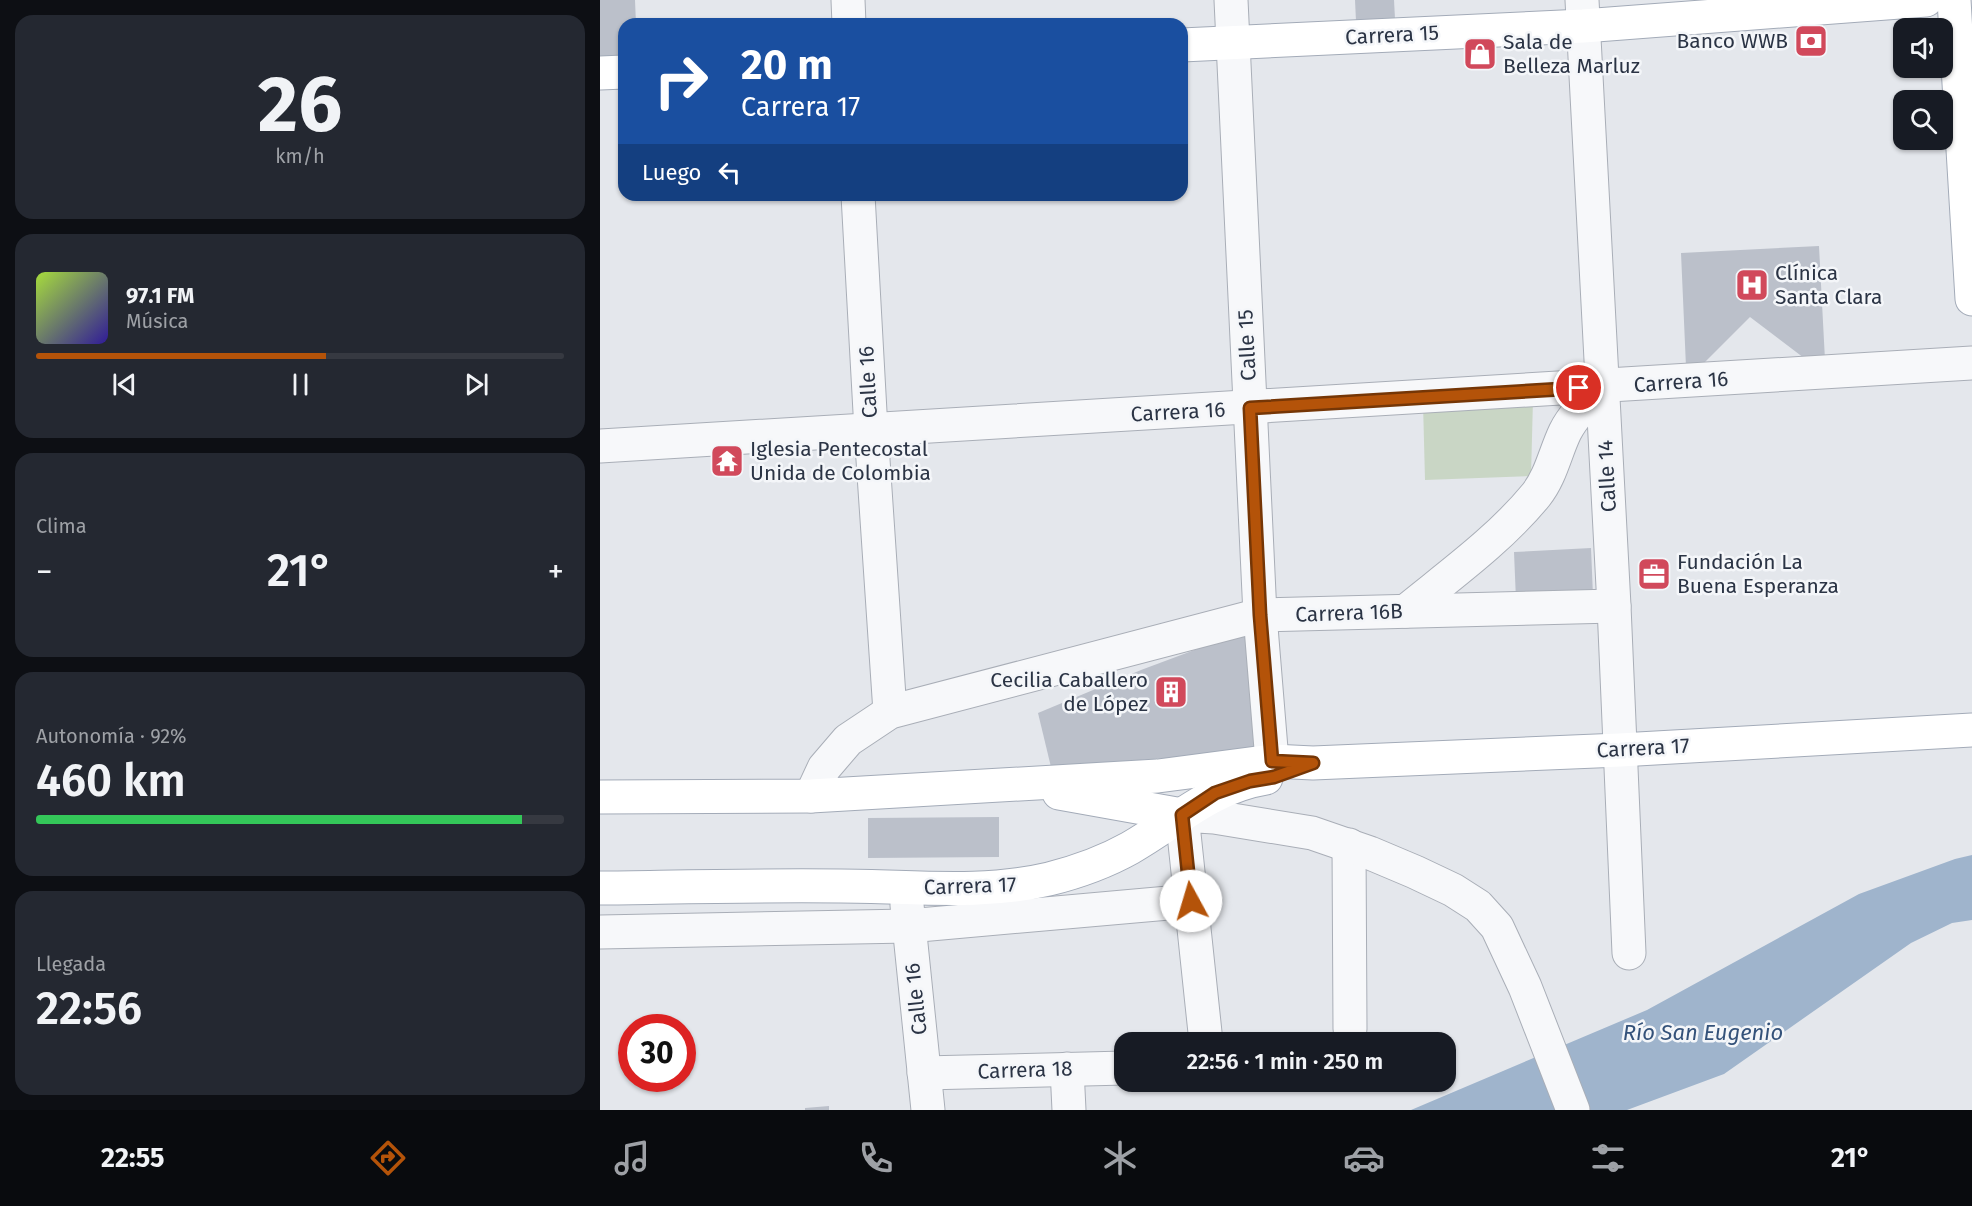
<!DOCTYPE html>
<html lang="es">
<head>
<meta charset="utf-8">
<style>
  :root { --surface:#171b24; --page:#242831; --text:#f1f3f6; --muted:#9ea1a6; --line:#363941; --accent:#b45309 }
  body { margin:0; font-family:"Fira Sans",sans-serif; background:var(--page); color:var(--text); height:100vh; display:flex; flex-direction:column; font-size:22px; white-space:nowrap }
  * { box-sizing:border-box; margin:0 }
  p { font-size:20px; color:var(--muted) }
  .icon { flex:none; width:33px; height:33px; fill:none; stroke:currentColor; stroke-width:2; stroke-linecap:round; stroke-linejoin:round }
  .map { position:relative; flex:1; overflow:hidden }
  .drawer { display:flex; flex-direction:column; gap:15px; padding:15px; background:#0d0f14; width:600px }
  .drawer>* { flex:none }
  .hud { position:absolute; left:18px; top:18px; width:570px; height:183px; border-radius:18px; box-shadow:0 2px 4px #0004; background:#1a4fa0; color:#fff; overflow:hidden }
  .controls { position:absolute; left:1293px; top:18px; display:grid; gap:12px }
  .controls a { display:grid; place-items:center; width:60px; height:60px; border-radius:12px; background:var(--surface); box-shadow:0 2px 4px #0004; font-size:30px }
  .speed { position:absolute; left:18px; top:1014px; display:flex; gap:12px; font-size:30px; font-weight:700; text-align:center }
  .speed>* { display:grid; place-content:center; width:78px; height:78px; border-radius:50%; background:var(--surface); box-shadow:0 2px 4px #0004; line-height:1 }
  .speed .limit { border:9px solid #d22; background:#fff; color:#111 }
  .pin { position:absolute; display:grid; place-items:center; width:51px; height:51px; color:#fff; margin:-26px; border:3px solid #fff; border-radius:50%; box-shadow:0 2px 6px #0007 }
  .me { position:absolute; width:66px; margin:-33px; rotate:354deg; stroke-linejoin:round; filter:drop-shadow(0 0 4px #0008) }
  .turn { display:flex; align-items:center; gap:21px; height:126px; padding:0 24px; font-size:27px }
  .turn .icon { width:78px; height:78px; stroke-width:2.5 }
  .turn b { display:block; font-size:42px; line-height:51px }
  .then { display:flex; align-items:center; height:57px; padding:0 24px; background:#0003; gap:12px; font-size:22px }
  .big { font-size:45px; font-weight:600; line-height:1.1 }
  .drawer .widget { flex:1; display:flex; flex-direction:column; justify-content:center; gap:9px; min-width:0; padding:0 21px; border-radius:18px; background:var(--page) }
  .drawer .dial { align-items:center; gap:0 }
  .dial b { font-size:78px; line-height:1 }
  .song { display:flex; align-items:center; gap:18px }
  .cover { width:72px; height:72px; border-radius:9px; background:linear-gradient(135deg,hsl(80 70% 55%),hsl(250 70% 35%)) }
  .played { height:6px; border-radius:3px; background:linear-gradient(90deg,var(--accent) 55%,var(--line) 55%) }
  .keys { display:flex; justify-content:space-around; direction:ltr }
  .heat { display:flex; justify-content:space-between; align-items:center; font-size:33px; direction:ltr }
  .charge { height:9px; border-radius:4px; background:linear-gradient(90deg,#34c759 92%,var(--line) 0) }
  .trip { position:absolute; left:514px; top:1032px; width:342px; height:60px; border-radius:18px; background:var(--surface); box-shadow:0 2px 4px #0004; font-weight:600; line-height:60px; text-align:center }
  .tab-bar { display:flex; height:96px; justify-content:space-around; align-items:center; background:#090b0e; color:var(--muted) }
  .tab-bar .icon { width:42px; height:42px }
  .tab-bar .selected { color:var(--accent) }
  .tab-bar b { font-size:27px; color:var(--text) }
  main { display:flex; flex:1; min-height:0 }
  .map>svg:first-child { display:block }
  .green { fill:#c9d6c5 }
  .water { fill:#9fb4cc }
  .building { fill:#bbc0ca }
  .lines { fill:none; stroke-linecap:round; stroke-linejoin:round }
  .minor-casing { stroke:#a9aeb7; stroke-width:35 }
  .major-casing { stroke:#a3abb8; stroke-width:35 }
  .minor { stroke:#f7f8fa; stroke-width:33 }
  .major { stroke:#fff; stroke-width:33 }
  .route-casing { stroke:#753606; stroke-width:15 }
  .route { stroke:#b45309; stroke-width:10 }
  .labels { text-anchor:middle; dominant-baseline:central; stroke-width:5; stroke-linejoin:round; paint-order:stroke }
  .street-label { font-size:21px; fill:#2b3445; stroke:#f4f6f9 }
  .poi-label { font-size:21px; fill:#2b3445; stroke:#f4f6f9; text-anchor:start }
  .water-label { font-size:22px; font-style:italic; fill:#34527a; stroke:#f4f6f9 }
</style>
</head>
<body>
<main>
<section class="drawer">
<div class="widget dial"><b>26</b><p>km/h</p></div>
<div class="widget">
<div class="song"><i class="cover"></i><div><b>97.1 FM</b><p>Música</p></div></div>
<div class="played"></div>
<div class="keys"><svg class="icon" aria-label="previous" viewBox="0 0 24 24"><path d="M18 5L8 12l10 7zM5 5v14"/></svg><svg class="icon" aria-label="pause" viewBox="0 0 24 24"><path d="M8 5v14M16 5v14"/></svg><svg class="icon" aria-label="next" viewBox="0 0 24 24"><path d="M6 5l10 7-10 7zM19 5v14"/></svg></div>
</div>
<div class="widget"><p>Clima</p>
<div class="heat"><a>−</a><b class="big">21°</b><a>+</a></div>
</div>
<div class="widget"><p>Autonomía · 92%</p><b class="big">460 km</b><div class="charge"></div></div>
<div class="widget"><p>Llegada</p><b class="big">22:56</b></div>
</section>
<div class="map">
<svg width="1372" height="1110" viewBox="0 0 1372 1110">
  <rect width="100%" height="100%" fill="#e4e7ec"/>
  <path class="green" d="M933 399 931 476 825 480 823 403Z"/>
  <path class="water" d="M1372 855V920L1352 923 1311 943 1124 1074 1027 1110H811L1047 1010 1259 894 1355 859Z"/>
  <g class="building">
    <path d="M0 0H35L36 24H24V58L0 59Z"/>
    <path d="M755 0H794L795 19 756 21Z"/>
    <path d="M1219 246 1225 360 1208 361 1150 317 1101 366 1086 367 1081 253Z"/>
    <path d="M991 548 993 596 916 600 914 552Z"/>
    <path d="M648 630 656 751 451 767 438 713 541 670Z"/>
    <path d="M399 817V857L268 858V818Z"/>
    <path d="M229 1106V1110H205V1108Z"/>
  </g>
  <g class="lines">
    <g class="minor-casing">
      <g id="minor">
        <path d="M248 0 249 24"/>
        <path d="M631 0 660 615 672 761"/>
        <path d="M982 0 1014 606 1029 953"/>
        <path d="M258 195 271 430 290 712"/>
        <path d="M0 446 1372 363"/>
        <path d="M806 611C850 575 899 540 936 495 951 476 955 453 965 432 974 414 989 401 1003 387"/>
        <path d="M211 796 224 768 248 740 290 712 660 615 1014 606"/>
        <path d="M749 845 750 1029"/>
        <path d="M307 905 328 1110"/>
        <path d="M0 932 308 926 591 901"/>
        <path d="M606 1042 582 815 614 817 712 833 770 853 815 872 853 890 878 906 897 927 925 987 973 1110"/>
        <path d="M467 1069 469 1110"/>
        <path d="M324 1073 525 1068"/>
      </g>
    </g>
    <g class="major-casing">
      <g id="major">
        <path d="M1354 0 1372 299"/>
        <path d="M582 45 983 26 1326 0"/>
        <path d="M0 73 24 72"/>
        <path d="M459 793 582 815"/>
        <path d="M0 797 211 796 558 776 672 761 713 763 1020 750 1372 730"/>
        <path d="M0 888C80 887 161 885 241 886 311 886 381 895 449 879 477 872 505 862 530 848 577 821 611 787 666 778"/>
      </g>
    </g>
    <use href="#minor" class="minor"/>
    <use href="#major" class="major"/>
  </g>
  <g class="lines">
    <g class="route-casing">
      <path id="route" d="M591 901 582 815 615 793 650 781 674 777 713 763 672 761 660 615 650 408 979 388"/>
    </g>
    <use href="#route" class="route"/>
  </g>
  <defs>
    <g id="bank-square" transform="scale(1.725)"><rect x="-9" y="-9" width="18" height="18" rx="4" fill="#d1495b" stroke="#f4f6f9"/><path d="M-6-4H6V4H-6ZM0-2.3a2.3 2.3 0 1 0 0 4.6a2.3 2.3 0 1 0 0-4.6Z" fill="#fff"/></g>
    <g id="shop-square" transform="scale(1.725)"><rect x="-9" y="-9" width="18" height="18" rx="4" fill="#d1495b" stroke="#f4f6f9"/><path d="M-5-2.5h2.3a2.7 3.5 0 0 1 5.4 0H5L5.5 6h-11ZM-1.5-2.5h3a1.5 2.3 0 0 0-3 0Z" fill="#fff"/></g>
    <g id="hospital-square" transform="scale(1.725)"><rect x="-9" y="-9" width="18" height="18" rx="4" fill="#d1495b" stroke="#f4f6f9"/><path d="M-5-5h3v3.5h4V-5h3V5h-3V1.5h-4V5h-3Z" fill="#fff"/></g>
    <g id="temple-square" transform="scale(1.725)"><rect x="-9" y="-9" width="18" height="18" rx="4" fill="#d1495b" stroke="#f4f6f9"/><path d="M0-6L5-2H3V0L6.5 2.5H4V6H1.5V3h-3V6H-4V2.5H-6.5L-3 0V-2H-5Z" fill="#fff"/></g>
    <g id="office-square" transform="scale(1.725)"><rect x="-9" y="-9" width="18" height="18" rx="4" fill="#d1495b" stroke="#f4f6f9"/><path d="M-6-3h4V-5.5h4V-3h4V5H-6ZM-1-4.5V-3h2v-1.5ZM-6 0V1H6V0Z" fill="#fff"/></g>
    <g id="building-square" transform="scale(1.725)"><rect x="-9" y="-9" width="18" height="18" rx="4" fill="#d1495b" stroke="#f4f6f9"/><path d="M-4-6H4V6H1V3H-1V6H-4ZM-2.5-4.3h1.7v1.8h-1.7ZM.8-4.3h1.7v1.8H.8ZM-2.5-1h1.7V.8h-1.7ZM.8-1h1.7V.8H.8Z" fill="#fff"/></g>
  </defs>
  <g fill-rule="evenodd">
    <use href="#bank-square" x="1211" y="41"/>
    <use href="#shop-square" x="880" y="54"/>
    <use href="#hospital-square" x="1152" y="285"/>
    <use href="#temple-square" x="127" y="461"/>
    <use href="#office-square" x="1054" y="574"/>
    <use href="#building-square" x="571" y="692"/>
  </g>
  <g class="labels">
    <g class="street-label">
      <text transform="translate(792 35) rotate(-3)">Carrera 15</text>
      <text transform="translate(647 345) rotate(-93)">Calle 15</text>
      <text transform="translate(268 382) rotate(-93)">Calle 16</text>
      <text transform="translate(1081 382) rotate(-4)">Carrera 16</text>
      <text transform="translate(578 412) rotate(-3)">Carrera 16</text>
      <text transform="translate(1007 476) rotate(-93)">Calle 14</text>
      <text transform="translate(749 613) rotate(-2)">Carrera 16B</text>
      <text transform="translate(1043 748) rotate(-3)">Carrera 17</text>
      <text transform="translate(370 886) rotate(-2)">Carrera 17</text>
      <text transform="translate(316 999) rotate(-96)">Calle 16</text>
      <text transform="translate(425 1070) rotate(-2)">Carrera 18</text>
    </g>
    <g class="poi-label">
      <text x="1188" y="41" text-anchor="end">Banco WWB</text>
      <text x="903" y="42">Sala de<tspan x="903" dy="24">Belleza Marluz</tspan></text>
      <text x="1175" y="273">Clínica<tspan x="1175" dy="24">Santa Clara</tspan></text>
      <text x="150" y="449">Iglesia Pentecostal<tspan x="150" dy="24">Unida de Colombia</tspan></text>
      <text x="1077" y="562">Fundación La<tspan x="1077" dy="24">Buena Esperanza</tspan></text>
      <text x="548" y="680" text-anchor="end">Cecilia Caballero<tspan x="548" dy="24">de López</tspan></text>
    </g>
    <g class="water-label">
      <text x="1103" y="1032">Río San Eugenio</text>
    </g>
  </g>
</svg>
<div class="controls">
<a><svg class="icon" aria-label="sound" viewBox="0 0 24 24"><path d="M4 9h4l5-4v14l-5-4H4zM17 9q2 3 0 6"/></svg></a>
<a><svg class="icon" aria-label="search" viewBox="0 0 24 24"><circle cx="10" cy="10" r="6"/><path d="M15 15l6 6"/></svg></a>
</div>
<div class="speed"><div class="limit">30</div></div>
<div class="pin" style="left:979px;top:388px;background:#d93025"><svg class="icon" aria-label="arrive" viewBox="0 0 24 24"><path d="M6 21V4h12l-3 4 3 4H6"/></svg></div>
<svg class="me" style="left:591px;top:901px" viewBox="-20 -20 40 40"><circle r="19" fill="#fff"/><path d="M0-13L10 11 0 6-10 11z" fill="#b45309"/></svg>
<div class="trip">22:56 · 1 min · 250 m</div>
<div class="hud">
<div class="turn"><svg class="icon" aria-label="right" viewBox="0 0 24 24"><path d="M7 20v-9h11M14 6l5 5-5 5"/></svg><div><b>20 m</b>Carrera 17</div></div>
<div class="then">Luego<svg class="icon" aria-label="left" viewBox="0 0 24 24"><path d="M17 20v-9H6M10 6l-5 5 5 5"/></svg></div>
</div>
</div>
</main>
<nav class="tab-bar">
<b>22:55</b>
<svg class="icon selected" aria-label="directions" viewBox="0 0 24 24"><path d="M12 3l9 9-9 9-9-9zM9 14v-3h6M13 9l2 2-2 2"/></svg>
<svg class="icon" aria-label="music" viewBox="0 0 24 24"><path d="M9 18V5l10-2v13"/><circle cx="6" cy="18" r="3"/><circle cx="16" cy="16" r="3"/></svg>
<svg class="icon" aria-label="phone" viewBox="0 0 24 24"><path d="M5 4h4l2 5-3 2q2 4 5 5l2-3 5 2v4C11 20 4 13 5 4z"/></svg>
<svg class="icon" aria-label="climate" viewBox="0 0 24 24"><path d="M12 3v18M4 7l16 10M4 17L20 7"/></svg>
<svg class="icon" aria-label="car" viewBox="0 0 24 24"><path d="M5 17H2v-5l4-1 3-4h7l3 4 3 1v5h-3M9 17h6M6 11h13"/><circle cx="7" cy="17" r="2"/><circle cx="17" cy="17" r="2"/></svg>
<svg class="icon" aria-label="filters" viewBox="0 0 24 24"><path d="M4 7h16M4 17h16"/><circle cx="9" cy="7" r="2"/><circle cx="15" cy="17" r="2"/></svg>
<b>21°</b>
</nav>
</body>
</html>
